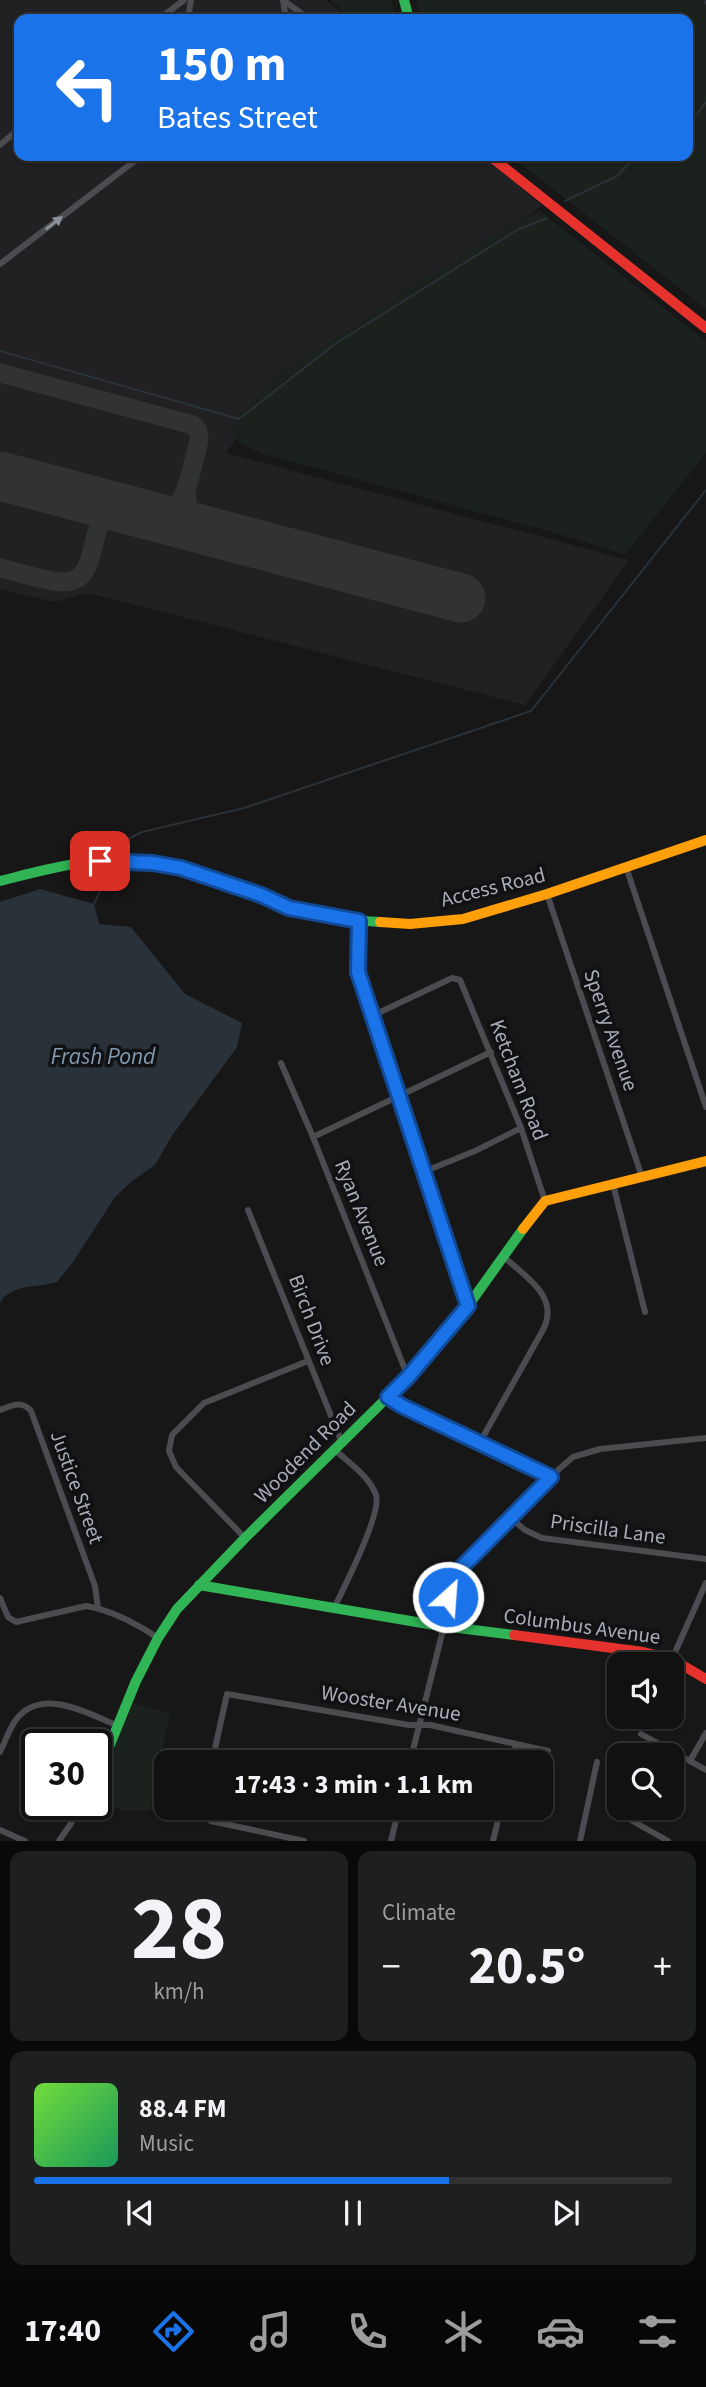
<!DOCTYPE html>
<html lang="en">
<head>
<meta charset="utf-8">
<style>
  :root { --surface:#111; --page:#1e1f1f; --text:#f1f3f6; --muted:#9c9d9f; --line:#303131; --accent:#1a73e8 }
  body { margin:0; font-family:"Source Sans 3",sans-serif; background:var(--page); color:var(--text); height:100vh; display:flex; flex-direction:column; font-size:26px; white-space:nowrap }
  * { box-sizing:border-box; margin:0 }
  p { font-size:23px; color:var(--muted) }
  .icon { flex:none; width:38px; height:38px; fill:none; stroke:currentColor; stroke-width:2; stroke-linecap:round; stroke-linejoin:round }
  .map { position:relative; height:1841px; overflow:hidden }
  .details { display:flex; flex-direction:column; gap:10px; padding:10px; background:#090909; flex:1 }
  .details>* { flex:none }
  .hud { position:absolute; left:14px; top:14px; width:679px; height:147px; border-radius:14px; box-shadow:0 2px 5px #0004,0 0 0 2px var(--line); background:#1a73e8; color:#fff; overflow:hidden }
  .controls { position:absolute; left:607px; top:1652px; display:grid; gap:14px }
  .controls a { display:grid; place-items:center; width:77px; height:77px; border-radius:14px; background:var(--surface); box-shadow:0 2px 5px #0004,0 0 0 2px var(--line); font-size:35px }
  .speed { position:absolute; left:21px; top:1729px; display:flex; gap:14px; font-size:35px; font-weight:700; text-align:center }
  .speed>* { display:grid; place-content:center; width:91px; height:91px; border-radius:50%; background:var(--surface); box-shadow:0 2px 5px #0004,0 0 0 2px var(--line); line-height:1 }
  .speed .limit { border:4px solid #111; border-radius:10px; background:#fff; color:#111 }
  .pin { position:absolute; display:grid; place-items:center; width:60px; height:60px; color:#fff; margin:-30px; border-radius:14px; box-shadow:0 4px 10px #0006 }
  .me { position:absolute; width:77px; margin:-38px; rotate:26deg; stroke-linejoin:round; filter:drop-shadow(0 0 5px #0008) }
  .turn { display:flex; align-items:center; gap:24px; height:147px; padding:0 28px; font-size:32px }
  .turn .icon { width:91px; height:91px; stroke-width:2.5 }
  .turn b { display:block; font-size:49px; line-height:60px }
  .big { font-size:52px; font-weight:700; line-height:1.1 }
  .details .widget { flex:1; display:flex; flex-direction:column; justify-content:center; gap:10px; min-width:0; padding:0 24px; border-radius:14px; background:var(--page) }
  .details .dial { align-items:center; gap:0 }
  .dial b { font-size:91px; line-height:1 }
  .song { display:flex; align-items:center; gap:21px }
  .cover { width:84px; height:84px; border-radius:10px; background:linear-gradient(135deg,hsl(100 70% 55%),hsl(150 70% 35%)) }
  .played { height:7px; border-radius:4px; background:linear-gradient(90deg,var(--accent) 65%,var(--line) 65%) }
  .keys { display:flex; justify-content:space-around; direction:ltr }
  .heat { display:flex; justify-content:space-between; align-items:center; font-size:38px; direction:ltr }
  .details .tiles { flex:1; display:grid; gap:10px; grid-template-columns:1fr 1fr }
  .widget:last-child { grid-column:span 2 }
  .trip { position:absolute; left:154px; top:1750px; width:399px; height:70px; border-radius:14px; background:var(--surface); box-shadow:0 2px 5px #0004,0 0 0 2px var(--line); font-weight:700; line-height:70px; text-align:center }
  .tab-bar { display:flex; height:112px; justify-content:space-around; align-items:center; background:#070707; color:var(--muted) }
  .tab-bar .icon { width:49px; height:49px }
  .tab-bar .on { color:var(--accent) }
  .tab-bar b { font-size:32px; color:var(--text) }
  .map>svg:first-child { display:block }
  .built { fill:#212124 }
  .green { fill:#1b211c }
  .water { fill:#2a3239 }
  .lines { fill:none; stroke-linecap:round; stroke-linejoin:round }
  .stream { stroke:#2a3239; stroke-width:2 }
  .taxiway { stroke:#313233; stroke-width:19 }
  .runway { stroke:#313233; stroke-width:49 }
  .street { stroke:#4b4c50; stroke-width:6 }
  .fast { stroke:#30b455; stroke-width:10 }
  .slow { stroke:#ff9f0a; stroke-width:10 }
  .jam { stroke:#e5322d; stroke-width:10 }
  .oneway { fill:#8c9099 }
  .route-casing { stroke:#114b97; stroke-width:18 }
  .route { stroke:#1a73e8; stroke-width:12 }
  .labels { text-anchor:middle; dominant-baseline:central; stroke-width:7; stroke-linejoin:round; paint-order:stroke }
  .street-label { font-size:21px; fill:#a8adb8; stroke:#111113 }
  .water-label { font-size:23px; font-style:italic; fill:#7f9bb3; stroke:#111113 }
</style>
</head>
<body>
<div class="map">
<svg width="706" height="1841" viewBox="0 0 706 1841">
  <rect width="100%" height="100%" fill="#171717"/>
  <path class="built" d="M0 0H326L350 19H19V156H484L542 206 266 398 226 453 629 560 525 705 88 593 55 602 0 589Z"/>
  <g class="green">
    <path d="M330 0H391L396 19H353Z"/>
    <path d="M416 0H706V309L511 156H688V19H422Z"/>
    <path d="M540 211 706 341V453L625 555 566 536 260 453 239 443 233 426 237 415 246 411 273 378 359 324 418 281 437 273 517 219Z"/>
    <path d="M133 1703 170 1713 151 1810 127 1811 96 1803V1795Z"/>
  </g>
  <path class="water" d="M40 889 94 904 99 924 131 927 185 994 242 1023 237 1047 171 1137 155 1165 132 1181 115 1197 73 1262 57 1282C38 1288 11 1283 0 1303V902Z"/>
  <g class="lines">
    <g class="stream">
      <path d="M704 0 706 4"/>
      <path d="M688 120 697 114 706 102"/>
      <path d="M565 201 617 176 636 156"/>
      <path d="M0 351 239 419 335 344 517 230 547 218"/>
      <path d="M114 846 142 832 244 808 531 711 706 490"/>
      <path d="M94 904 107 876"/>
    </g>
    <g class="taxiway">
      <path d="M0 373 193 425 198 431 199 439C197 450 194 461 191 472 184 500 179 511 149 515"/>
      <path d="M186 492 188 513 206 531"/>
      <path d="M82 498 96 510 99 527"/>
      <path d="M0 568C19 572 47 582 65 582 99 580 87 532 107 516 112 511 121 510 128 510"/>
    </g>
    <path class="runway" d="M0 476 461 598"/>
    <g class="street">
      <path d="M283 0 309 19"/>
      <path d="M283 0 286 19"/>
      <path d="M159 19 184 0"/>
      <path d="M188 19 191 0"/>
      <path d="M0 145 19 129"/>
      <path d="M0 264 141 156"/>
      <path d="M626 867 706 1107"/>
      <path d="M547 894 642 1177"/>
      <path d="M359 921 358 973 468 1306"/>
      <path d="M372 1016 452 978 460 980 521 1128 545 1201"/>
      <path d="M281 1063 313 1137 408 1377"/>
      <path d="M313 1137 491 1052"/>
      <path d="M423 1172 475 1151 521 1128"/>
      <path d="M613 1184 645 1312"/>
      <path d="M248 1210 342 1443"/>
      <path d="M388 1397 402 1406 550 1477"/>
      <path d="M0 1410C12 1405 22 1400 31 1411L95 1586 98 1608"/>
      <path d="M479 1444 544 1328C559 1295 524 1276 503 1256"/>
      <path d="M511 1518 525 1530 542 1538 706 1559"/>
      <path d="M245 1538 176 1467 169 1451 172 1435 204 1403 308 1361"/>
      <path d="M0 1598 8 1617 16 1622 86 1606C111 1610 137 1624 158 1638"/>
      <path d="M334 1608C344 1588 382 1513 376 1495 370 1477 348 1462 335 1450"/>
      <path d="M438 1626 457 1572 550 1477 573 1457 600 1449 706 1438"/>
      <path d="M672 1659 706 1583"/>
      <path d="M641 1734 706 1770"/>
      <path d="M0 1752C5 1742 9 1730 15 1721 41 1685 88 1714 119 1726"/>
      <path d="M690 1761 706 1733"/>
      <path d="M212 1762 227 1694 409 1725H430L548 1751"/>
      <path d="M410 1762 444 1626"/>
      <path d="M512 1762 516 1744"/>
      <path d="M204 1808 205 1817 211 1821 304 1841"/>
      <path d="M631 1820 668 1841"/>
      <path d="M0 1830 25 1841"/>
      <path d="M59 1841 84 1804"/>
      <path d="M391 1841 399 1808"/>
      <path d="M493 1841 501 1808"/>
      <path d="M580 1841 597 1762"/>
    </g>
    <g class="fast">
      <path d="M404 0 409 19"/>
      <path d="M0 881C52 868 99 854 153 863 201 871 243 896 290 908 319 916 350 920 380 922"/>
      <path d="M199 1585 434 1625 514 1635"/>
      <path d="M96 1779 136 1681 158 1638 177 1609 245 1538 408 1377 468 1306 523 1229"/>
    </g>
    <g class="slow">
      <path d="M380 922 410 924 463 919 547 894 706 840"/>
      <path d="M523 1229 545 1201 706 1161"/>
    </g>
    <g class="jam">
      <path d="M490 156 706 328"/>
      <path d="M514 1635 643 1652 672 1659 706 1679"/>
    </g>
  </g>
  <defs><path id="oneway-solid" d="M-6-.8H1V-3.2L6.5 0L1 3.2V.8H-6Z" transform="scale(1.75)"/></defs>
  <use class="oneway" href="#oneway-solid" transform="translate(54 223) rotate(-38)"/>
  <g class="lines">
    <g class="route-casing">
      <path id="route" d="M100 861 153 863 181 868 261 895 289 908 359 921 358 972 468 1306 408 1377 388 1397 402 1406 551 1477 457 1572 448 1597"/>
    </g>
    <use href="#route" class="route"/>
  </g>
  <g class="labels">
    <g class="street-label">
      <text transform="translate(493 887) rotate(-14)">Access Road</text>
      <text transform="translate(611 1030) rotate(71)">Sperry Avenue</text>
      <text transform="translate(519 1080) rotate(69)">Ketcham Road</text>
      <text transform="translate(362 1213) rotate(68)">Ryan Avenue</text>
      <text transform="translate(312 1320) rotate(69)">Birch Drive</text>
      <text transform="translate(305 1452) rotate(-45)">Woodend Road</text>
      <text transform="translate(77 1487) rotate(70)">Justice Street</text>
      <text transform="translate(608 1529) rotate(8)">Priscilla Lane</text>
      <text transform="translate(582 1626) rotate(8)">Columbus Avenue</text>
      <text transform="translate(391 1703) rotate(9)">Wooster Avenue</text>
    </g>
    <g class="water-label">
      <text x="103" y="1056">Frash Pond</text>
    </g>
  </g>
</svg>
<div class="controls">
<a><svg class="icon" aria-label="sound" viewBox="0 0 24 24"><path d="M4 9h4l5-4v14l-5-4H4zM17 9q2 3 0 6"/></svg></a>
<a><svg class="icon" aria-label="search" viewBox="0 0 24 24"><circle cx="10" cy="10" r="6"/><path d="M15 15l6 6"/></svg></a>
</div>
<div class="speed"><div class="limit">30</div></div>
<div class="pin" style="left:100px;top:861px;background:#d93025"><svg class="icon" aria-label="arrive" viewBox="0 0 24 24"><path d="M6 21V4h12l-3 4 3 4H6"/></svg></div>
<svg class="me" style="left:448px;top:1597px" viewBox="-20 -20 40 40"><circle r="17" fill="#1a73e8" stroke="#fff" stroke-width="3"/><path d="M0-11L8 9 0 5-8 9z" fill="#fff"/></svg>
<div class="trip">17:43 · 3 min · 1.1 km</div>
<div class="hud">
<div class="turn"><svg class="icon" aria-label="left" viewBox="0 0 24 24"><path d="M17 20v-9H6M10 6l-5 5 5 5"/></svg><div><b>150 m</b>Bates Street</div></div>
</div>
</div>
<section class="details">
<div class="tiles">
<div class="widget dial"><b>28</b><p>km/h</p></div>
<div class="widget"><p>Climate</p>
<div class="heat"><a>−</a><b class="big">20.5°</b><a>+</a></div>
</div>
<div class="widget">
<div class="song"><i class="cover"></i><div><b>88.4 FM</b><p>Music</p></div></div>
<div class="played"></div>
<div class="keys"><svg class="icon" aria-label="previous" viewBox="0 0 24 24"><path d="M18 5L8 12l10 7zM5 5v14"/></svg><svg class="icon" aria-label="pause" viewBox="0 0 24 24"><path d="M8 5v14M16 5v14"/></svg><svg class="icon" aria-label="next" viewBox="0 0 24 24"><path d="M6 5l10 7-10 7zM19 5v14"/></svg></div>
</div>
</div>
</section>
<nav class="tab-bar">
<b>17:40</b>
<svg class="icon on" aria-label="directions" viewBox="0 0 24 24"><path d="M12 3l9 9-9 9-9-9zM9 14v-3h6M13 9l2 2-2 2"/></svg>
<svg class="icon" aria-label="music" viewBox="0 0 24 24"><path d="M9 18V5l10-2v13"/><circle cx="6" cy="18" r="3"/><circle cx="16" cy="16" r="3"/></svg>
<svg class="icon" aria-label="phone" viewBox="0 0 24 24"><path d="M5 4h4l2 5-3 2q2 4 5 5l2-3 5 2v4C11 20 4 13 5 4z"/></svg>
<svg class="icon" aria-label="climate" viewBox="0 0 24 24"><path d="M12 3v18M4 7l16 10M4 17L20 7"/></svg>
<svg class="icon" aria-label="car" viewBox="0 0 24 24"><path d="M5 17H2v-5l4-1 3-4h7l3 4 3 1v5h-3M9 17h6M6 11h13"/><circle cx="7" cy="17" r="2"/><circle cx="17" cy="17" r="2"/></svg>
<svg class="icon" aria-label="filters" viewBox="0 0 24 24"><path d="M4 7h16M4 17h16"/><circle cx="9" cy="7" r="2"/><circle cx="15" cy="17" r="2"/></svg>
</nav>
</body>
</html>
